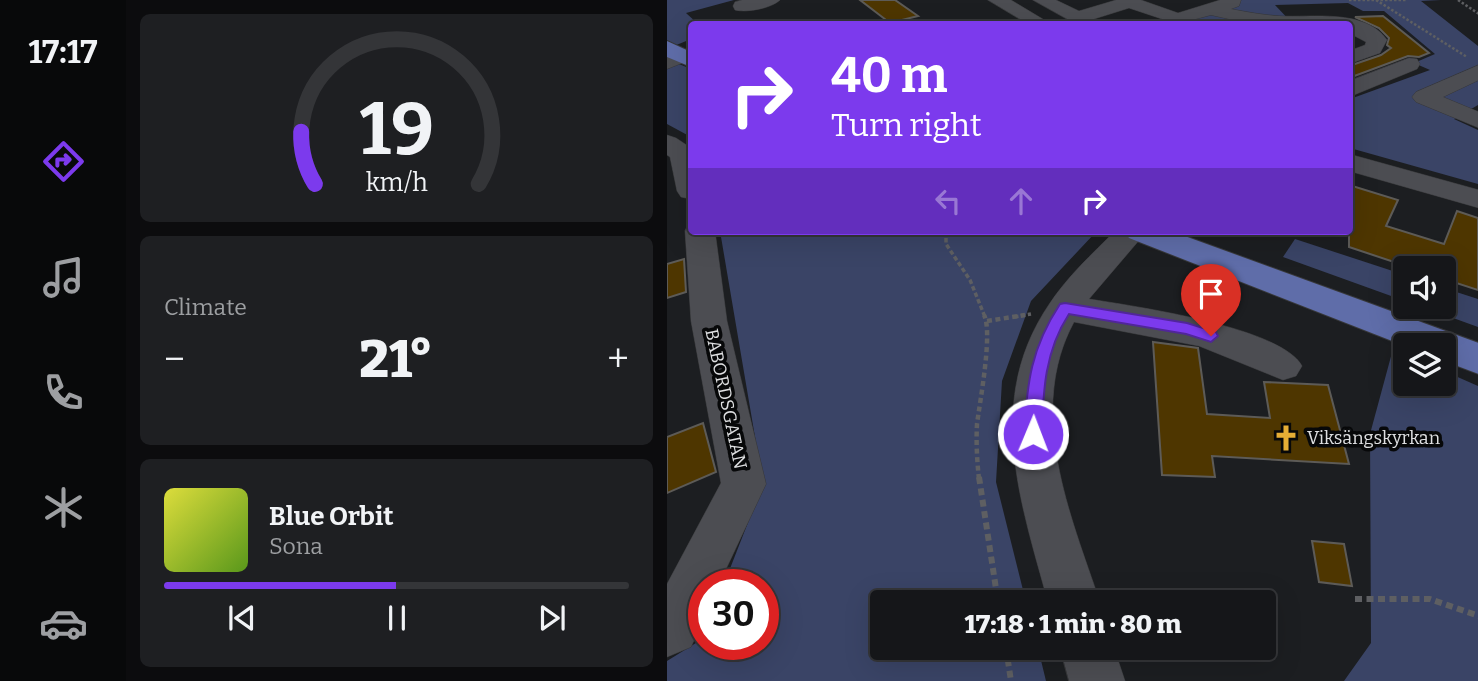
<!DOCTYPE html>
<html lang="en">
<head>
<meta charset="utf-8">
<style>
  :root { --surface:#151619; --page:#1e1f22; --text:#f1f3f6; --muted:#9d9fa2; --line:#343538; --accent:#7c3aed }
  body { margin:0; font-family:Bitter,serif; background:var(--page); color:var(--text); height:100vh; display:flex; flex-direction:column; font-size:26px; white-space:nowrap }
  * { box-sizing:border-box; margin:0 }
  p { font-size:23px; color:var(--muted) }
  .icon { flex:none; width:38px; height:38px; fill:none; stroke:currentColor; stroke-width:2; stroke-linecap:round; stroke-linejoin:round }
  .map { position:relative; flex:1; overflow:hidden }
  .panel { display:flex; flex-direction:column; gap:14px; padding:14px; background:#0c0c0e; width:541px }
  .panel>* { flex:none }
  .banner { position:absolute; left:21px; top:21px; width:665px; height:214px; border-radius:7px; box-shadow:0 7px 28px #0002,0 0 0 2px var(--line); background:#7c3aed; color:#fff; overflow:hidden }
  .fabs { position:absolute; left:726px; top:256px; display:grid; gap:14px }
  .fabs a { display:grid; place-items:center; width:63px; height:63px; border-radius:7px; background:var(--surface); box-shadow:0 7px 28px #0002,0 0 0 2px var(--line); font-size:35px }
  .speed { position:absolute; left:21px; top:569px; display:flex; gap:14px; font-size:35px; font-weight:700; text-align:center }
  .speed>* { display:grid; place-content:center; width:91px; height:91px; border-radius:50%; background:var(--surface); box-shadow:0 7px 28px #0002,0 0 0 2px var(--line); line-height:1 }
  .speed .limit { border:10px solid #d22; background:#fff; color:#111 }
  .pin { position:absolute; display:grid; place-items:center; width:60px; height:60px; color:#fff; margin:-72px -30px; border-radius:50% 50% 50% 0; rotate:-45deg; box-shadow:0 0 7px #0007 }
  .pin .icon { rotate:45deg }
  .me { position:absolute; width:77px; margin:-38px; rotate:1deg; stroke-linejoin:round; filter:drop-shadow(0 0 5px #0008) }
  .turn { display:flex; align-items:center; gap:24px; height:147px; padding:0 28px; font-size:32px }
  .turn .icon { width:91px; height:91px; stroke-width:2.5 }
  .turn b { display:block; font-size:49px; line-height:60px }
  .lanes { display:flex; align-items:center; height:66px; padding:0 28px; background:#0003; justify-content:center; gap:35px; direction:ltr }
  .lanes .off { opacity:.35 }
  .big { font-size:52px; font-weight:800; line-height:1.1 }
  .panel .widget { flex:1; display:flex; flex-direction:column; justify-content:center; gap:10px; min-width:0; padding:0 24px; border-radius:10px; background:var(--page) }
  .panel .dial { align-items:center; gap:0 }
  .dial svg { height:182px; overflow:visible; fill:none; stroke:var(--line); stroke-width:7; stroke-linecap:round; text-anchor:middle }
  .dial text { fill:var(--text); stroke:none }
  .song { display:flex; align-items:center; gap:21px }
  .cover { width:84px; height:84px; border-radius:10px; background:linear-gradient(135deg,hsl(60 70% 55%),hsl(90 70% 35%)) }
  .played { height:7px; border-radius:4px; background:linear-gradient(90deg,var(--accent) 50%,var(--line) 50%) }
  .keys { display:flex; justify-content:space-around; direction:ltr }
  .heat { display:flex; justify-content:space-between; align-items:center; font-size:38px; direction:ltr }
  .trip { position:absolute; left:203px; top:590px; width:406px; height:70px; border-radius:7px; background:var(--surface); box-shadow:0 7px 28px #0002,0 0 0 2px var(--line); font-weight:800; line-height:70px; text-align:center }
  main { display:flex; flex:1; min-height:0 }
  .tab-bar { display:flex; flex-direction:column; width:126px; justify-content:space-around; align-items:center; background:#08090a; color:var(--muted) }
  .tab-bar .icon { width:49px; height:49px }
  .tab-bar .current { color:var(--accent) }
  .tab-bar b { font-size:32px; color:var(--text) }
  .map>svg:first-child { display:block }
  .green { fill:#3a4466 }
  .building { fill:#4e3600; stroke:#5d5b57; stroke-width:2 }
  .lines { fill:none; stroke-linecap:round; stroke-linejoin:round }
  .minor-casing { stroke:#37383a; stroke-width:1 }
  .major-casing { stroke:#37383a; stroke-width:2 }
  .path-far3 { stroke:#5e5f62; stroke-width:2.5; stroke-dasharray:2.5 2; stroke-linecap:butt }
  .path-far2 { stroke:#5e5f62; stroke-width:3.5; stroke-dasharray:4.5 2.5; stroke-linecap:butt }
  .path-far1 { stroke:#5e5f62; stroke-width:4.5; stroke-dasharray:5 3.5; stroke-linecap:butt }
  .path { stroke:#5e5f62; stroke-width:6; stroke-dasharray:7 4.5; stroke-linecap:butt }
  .minor { fill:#4c4d52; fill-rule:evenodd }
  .major { fill:#5f6da9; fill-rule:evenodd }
  .route { fill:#7c3aed; stroke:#51269a; stroke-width:2 }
  .labels { text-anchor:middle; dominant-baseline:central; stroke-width:7; stroke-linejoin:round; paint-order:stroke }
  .street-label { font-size:18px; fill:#dfe0e2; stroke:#070809 }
  .poi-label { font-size:18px; fill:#dfe0e2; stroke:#070809; text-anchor:start }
</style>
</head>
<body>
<main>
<nav class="tab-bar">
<b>17:17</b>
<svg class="icon current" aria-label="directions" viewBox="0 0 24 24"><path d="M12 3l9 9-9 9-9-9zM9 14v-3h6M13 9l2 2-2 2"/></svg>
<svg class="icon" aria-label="music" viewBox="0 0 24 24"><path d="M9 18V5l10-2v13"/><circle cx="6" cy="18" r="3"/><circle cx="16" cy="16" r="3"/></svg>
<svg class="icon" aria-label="phone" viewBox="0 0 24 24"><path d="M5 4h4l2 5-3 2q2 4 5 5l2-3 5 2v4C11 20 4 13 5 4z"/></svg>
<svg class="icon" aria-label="climate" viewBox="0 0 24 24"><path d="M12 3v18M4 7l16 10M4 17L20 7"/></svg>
<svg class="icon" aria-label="car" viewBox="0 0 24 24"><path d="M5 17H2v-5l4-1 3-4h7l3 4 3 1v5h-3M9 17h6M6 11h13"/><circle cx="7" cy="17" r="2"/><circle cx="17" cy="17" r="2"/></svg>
</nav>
<section class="panel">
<div class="widget dial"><svg viewBox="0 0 100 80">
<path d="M14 69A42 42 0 1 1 86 69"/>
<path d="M14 69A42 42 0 0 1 8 46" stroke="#7c3aed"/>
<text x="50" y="56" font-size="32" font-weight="700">19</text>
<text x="50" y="72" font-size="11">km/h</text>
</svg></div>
<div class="widget"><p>Climate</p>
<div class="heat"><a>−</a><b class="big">21°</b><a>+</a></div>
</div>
<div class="widget">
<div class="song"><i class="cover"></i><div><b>Blue Orbit</b><p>Sona</p></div></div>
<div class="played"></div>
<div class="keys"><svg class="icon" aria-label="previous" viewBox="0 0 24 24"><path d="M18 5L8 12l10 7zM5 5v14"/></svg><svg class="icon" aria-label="pause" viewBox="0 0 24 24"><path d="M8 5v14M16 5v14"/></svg><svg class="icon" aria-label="next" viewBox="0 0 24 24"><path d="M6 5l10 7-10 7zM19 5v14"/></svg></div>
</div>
</section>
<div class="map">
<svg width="812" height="681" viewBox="0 0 812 681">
  <rect width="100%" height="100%" fill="#1c1e21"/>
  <g class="green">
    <path d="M0 0H67L19 13 31 24H24V39L7 46 0 43Z"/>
    <path d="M572 0H774L754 1 811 46V105L787 119 811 130V184L683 148V99L763 70 747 63 768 54 717 11H696L681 3 608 5 626 24H529L520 20Z"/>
    <path d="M12 64 24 69V137L0 124V68Z"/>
    <path d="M53 231H423L428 233 364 301 335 381 329 482 359 602H215V648H371L379 681H0V661L37 638V644H96V584H57L96 484Z"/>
    <path d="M628 239 738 275V301L616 257Z"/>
    <path d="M777 288 811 299V327L753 306H777Z"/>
    <path d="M726 349 738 355V383H777V371L811 386V681H677L704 643 703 434Z"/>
  </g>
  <g class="building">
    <path d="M193 0H228L251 16 223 23Z"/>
    <path d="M716 16 762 53 752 57 741 56 682 78V66L714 55 724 48 720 45 722 38 712 28 688 17Z"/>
    <path d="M682 185 731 200 719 226 777 244 790 211 811 218V290L777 279V268H745L682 247Z"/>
    <path d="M17 259 19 292 0 298V264Z"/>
    <path d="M486 342 531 348 540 414 603 418 597 382 661 385 682 464 545 456 548 477 495 475Z"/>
    <path d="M36 423 49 472 0 493V437Z"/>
    <path d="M645 541 677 544 685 586 652 582Z"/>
  </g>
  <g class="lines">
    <g class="minor-casing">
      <g id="minor">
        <path d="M75 0H113C105 8 80 13 68 10L66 6 68 2Z"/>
        <path d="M321 0H344L384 24H361Z"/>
        <path d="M366 0H389L412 11 449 0H474L511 13 553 0H574L572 6 564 9C580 12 596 15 612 16 645 18 698 8 720 40L713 53 682 64V51L698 45 699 42 682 33V24H584L544 15 510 24 462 8 427 19 432 24H409Z"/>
        <path d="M16 50 24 53 23 60 0 69V55Z"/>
        <path d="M742 58 750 59 753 64 750 69 682 97V81Z"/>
        <path d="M812 65V80L776 97 812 112V128L749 102 745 97 749 92Z"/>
        <path d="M0 135 9 138 24 148V199L14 197 10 191 3 157 0 155Z"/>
        <path d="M682 154 812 190V208L682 171Z"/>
        <path d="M22 224H24V231H48L60 321 99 484 52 584H37V618L24 647 0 657V584L54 483 24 321 18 231Z"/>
        <path d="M448 231H480L422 299C466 306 614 327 635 366L629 376 616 380 532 346 407 322C359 411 403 514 433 602H381C353 500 317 399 383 303 401 276 425 254 448 231Z"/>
        <path d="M393 648H447L458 681H402Z"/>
      </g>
    </g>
    <g class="major-casing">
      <g id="major">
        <path d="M0 41 24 52V67L0 57Z"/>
        <path d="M457 231H504L812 343V374L777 361V345L738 346 462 238Z"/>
      </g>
    </g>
    <g class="path-far3">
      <path d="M682 0H740"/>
      <path d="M709 0 800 57"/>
      <path d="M791 0 812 14"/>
    </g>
    <g class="path-far2">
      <path d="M279 231V244L303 280 318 317"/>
      <path d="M347 317 364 314"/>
    </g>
    <g class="path-far1">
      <path d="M320 321 358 315"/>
      <path d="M312 479C310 461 309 442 310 424 313 401 326 332 317 315"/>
    </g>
    <g class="path">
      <path d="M312 477 331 602"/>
      <path d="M688 599H763L812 616"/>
      <path d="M339 648 344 681"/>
    </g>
    <use href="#minor" class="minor"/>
    <use href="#major" class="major"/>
  </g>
  <path class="route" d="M398 303 520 323 549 332 551 336 544 342 519 334 402 314C378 351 376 390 375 434L373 439 366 441 360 439 357 434C360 383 364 348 393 304Z"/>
  <defs>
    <g id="church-bare" transform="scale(2.1)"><path d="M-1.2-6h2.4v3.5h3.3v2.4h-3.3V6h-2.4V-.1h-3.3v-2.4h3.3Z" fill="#e5ad35" stroke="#070809" stroke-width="2.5" paint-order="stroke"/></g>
  </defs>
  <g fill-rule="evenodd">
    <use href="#church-bare" x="619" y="438"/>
  </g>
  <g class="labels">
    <g class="street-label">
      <text transform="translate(59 399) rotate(78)">BABORDSGATAN</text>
    </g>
    <g class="poi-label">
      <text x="640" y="438">Viksängskyrkan</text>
    </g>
  </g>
</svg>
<div class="fabs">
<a><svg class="icon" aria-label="sound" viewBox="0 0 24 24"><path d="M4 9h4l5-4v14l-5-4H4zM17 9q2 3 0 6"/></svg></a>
<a><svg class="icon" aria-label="layers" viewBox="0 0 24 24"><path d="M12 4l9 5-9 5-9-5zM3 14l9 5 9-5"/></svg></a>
</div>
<div class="speed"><div class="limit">30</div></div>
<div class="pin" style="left:544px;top:336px;background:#d93025"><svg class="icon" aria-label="arrive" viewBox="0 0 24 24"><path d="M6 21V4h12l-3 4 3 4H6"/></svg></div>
<svg class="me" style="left:366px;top:434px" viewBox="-20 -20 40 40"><circle r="17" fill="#7c3aed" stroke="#fff" stroke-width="3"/><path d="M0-11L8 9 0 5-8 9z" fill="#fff"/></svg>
<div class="trip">17:18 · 1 min · 80 m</div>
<div class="banner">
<div class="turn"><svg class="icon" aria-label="right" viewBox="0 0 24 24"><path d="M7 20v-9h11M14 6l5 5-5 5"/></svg><div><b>40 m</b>Turn right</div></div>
<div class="lanes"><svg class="icon off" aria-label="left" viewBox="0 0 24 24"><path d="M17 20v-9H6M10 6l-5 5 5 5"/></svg><svg class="icon off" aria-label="ahead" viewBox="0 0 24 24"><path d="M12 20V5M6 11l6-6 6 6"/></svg><svg class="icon" aria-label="right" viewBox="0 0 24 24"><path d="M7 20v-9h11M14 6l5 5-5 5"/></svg></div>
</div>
</div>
</main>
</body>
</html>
